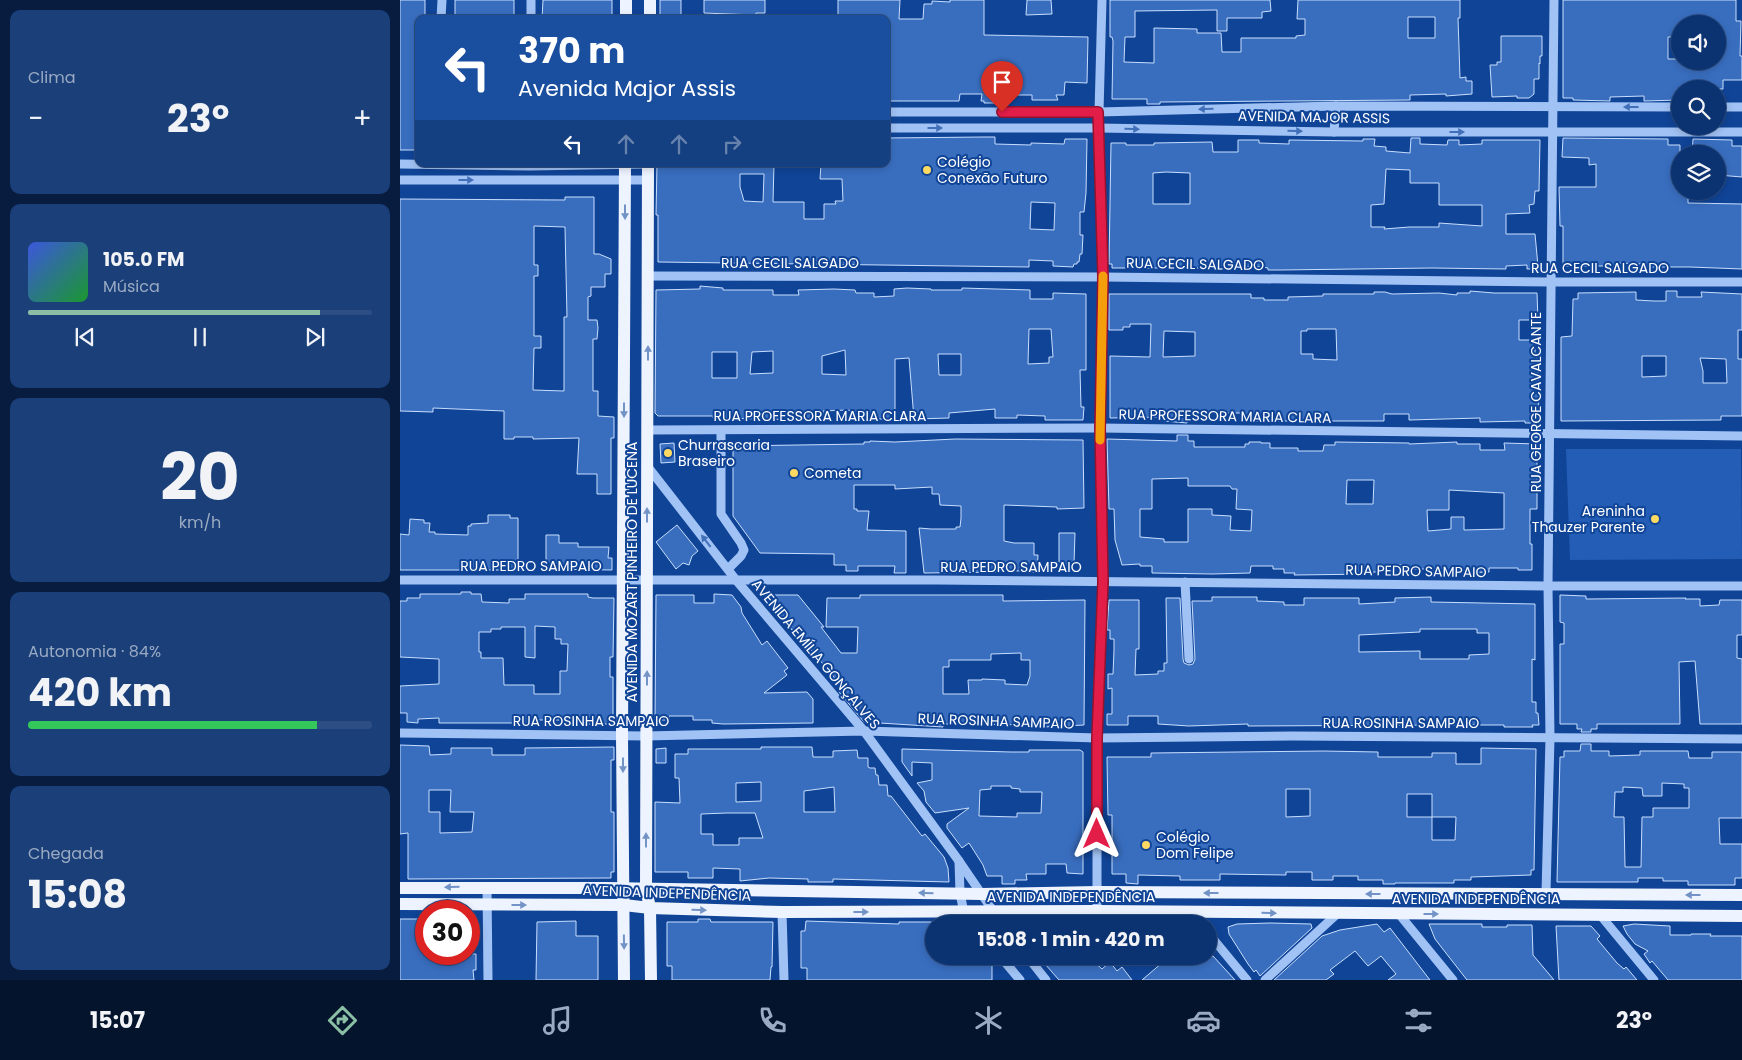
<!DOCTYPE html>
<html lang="pt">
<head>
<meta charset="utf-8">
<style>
  :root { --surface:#0c3371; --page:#1a3f79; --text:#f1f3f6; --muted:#9aaac3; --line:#2c4e84; --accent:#8abfa5 }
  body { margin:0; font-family:Poppins,sans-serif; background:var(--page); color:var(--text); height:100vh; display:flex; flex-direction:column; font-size:19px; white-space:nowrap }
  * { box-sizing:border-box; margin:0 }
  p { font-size:16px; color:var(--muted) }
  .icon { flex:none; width:28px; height:28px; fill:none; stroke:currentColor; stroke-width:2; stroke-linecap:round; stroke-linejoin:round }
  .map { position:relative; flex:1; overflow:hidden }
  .drawer { display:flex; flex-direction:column; gap:10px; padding:10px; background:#071c3e; width:400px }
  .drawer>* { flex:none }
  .top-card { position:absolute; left:15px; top:15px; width:475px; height:152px; border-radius:10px; box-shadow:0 2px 8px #0003,0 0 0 1px var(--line); background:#1a4fa0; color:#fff; overflow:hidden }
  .fabs { position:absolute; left:1271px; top:15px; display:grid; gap:10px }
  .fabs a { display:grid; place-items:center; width:55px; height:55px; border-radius:50%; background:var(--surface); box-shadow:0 2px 8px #0003,0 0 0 1px var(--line); font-size:25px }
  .speed { position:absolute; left:15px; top:900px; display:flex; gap:10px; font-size:25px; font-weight:700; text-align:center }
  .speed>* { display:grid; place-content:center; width:65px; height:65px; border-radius:50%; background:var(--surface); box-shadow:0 2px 8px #0003,0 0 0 1px var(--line); line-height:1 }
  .speed .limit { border:8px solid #d22; background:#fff; color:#111 }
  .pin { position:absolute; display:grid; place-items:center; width:42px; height:42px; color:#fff; margin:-51px -21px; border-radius:50% 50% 50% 0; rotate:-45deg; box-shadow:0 0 5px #0007 }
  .pin .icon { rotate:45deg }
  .me { position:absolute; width:55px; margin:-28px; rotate:0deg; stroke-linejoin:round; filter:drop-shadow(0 0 4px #0008) }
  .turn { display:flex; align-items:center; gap:18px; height:105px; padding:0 20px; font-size:22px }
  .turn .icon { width:65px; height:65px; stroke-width:2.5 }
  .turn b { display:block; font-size:35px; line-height:42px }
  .lanes { display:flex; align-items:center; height:48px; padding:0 20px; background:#0003; justify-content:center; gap:25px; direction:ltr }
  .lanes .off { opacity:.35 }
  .big { font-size:38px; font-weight:700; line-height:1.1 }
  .drawer .card { flex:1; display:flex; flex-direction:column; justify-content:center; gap:8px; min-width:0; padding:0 18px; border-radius:10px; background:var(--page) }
  .drawer .dial { align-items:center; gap:0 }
  .dial b { font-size:65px; line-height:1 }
  .song { display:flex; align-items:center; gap:15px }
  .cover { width:60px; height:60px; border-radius:8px; background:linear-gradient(135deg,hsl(230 70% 55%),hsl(130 70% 35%)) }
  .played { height:5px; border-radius:2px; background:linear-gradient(90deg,var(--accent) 85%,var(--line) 85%) }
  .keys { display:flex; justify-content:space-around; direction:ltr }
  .heat { display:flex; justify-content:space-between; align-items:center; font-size:28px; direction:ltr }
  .charge { height:8px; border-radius:4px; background:linear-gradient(90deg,#34c759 84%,var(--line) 0) }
  .trip { position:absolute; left:525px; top:915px; width:292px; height:50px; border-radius:25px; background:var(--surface); box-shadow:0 2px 8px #0003,0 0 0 1px var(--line); font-weight:700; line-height:50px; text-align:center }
  .tabs { display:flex; height:80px; justify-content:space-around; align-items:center; background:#05142d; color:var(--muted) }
  .tabs .icon { width:35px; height:35px }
  .tabs .selected { color:var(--accent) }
  .tabs b { font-size:22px; color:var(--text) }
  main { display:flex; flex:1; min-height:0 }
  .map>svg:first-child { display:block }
  .green { fill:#235db6 }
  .building { fill:#396ebf; stroke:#c8defe; fill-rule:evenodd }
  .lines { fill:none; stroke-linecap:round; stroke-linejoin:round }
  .minor { stroke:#a0c2f4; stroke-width:9 }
  .major { stroke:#edf3ff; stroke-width:12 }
  .oneway { fill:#4270b8 }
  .oneway2 { fill:#7393c6 }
  .route-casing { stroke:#92132f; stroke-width:12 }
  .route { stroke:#e11d48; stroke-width:9 }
  .slow { stroke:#f59e0b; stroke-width:9 }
  .poi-dot { fill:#ffda63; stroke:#104497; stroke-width:2 }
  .labels { text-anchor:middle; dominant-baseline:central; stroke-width:4; stroke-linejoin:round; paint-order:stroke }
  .street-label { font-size:14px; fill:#fff; stroke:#104497 }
  .poi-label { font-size:14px; fill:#fff; stroke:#104497; text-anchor:start }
</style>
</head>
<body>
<main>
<section class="drawer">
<div class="card"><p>Clima</p>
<div class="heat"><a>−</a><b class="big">23°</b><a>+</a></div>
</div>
<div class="card">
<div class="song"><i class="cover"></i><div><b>105.0 FM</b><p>Música</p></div></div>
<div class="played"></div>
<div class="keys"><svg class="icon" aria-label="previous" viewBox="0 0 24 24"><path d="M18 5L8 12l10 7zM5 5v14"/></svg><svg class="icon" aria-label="pause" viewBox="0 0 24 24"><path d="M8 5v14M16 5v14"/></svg><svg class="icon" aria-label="next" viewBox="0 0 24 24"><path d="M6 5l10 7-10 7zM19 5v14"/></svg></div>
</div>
<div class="card dial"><b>20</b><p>km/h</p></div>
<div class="card"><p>Autonomia · 84%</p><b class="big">420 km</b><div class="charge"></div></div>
<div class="card"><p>Chegada</p><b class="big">15:08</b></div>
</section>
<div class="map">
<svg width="1342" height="980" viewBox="0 0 1342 980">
  <rect width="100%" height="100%" fill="#104497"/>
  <path class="green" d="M1166 449H1341L1342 559 1170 560Z"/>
  <g class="building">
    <path d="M0 0H25V18L19 19V150H0Z"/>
    <path d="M55 0H114V19L55 18Z"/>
    <path d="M143 0H212V19H142Z"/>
    <rect x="260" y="0" width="21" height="19"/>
    <path d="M304 0H365V13H356V15L304 13Z"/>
    <path d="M438 0H500L499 19H523L524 4H532V1L550 2V0H584V35L688 37 687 83 665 82 664 95H656L658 100H632V95H612L608 96V103H584V101H581L582 94H560L559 101H486V19H445L446 16 438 15Z"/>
    <path d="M627 0H651L652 14 626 15Z"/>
    <path d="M710 0H870L871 11 862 12V18H827V31H817V10L735 11V37H725L724 62 754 63V28L797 29V33H821L822 52H841V38H896V36L905 35V19H897L898 0H1060V18H1058L1060 78 1066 77V81H1072V94L1046 96V94L1010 95V100L760 102V104H747V99H712L713 41 712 37H710ZM1008 17H1035V38H1008Z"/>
    <path d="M1163 0H1336V21H1341L1340 56H1342V80H1323V89H1280L1279 100 1244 101V96L1210 97V101L1173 100V98H1163ZM1280 24H1318V61H1280V59H1268V37H1280Z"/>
    <path d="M1101 36H1142V56H1140V64L1139 63V79H1134V94L1129 98H1117V96L1092 97 1090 65H1097V62H1101Z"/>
    <path d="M583 137H595V144L631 145V143L664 144 665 139H687L686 193 684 212H680V235H683L682 254H680L679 262H677V264H674L673 267 653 266V261L629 260V267L258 262V215H256L257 164H374L373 202H404V219H424V204H436L435 201H443L442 179H420L421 164H486V138ZM340 174H364L363 202 344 201 340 187ZM631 202 655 203 654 230 630 229Z"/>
    <path d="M1011 138H1020V144L1047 145 1048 140H1059V145L1082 144V140H1140L1139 191H1135L1134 204 1129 205 1130 213 1106 214V234H1135L1138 266 1135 269H1127V265L1106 266V269L1032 268 880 270H868V268L862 267 835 266V268H712V264H709L711 143H726V145H754V143L812 142 813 152H838V140H859V143L889 144V140L963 141V139H975L974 146 986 147V151L1010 153ZM986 169 1010 170V183H1039V205H1082V226L1039 223V227H1009L984 229 985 227H971V205L984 204ZM766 172 790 173V204H753V173Z"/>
    <path d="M1163 138 1268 139V145H1280V191H1288V203L1342 204V269L1290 267H1242V264L1219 263 1218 269H1206V266H1163V226H1160L1159 187H1196V164L1189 165V158L1162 157Z"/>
    <path d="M1293 139 1332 140V146H1342V177L1318 175V154H1292Z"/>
    <path d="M165 197H194V254H199L211 259V274H205V287H191V296L188 297V320H197L198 328 197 339H193V391H198V416L214 417V438H211V494H197V474H177L179 438 133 439V437H114V439H104V411L33 408V412L0 411V199L165 200ZM134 226 165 227 167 317H164V391L133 390 134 348H141V336H134V276H138V265H134Z"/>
    <path d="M300 286 323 288V290H373V295H399L398 290 434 289 455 290 456 293H474V297L494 296V289L507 288 531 289V290H562V288L630 290V299H653V293L686 294V370H680L681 407H684L683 420H645V416L617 415V418H595V409L549 413V418L514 419 509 358 495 359V419H452V411L447 410 423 411V418L417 419V420L313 418V416H258L255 413 256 290 300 289ZM629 329H651L653 357H649V363L628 364ZM445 350 446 375 422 374V356ZM373 351V373L350 374 352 352ZM312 352H337V378H312ZM538 354H561V375H539Z"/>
    <path d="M1070 291 1094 293H1137L1138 320H1119V340H1135V356H1137V366H1138L1139 423H1125V421L1080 422V418L1009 420V414H984V421H843V413H821L788 412 787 423 764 421V417L710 418V356L750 357 751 324H730V327H723V330H709V294H851V298H864V300H888V297L923 296V294H974V292H985L992 294 1039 293 1057 295V293H1070ZM907 329H936L937 360 913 359V354H901V331H907ZM764 331 795 332V356L763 357Z"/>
    <path d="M1266 291H1277V297H1302L1301 292 1342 294V330H1338V359H1342V416H1321V420L1161 421V337L1172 336 1173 299H1178V293L1236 292V300L1254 301H1266ZM1242 356H1266V376L1242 377ZM1300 358 1326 359 1327 383H1303V371Z"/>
    <path d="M777 435H788V441H794V447H845V444H849V442H861V443H870V448H898V451H923L924 445H935V442L1009 443V444L1057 442V444H1080V450H1105L1104 443 1137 444V509H1130V544H1132V570H1118V568H1089V572L1060 573 1034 572V569H1007V565H982L983 572H973V574L894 575 895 573H884V569H873V566H851L850 573 812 574 752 573V566H740V564L722 565 715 540 714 509H709L707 439 777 441ZM788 478V486H830L832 489H837L836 509 852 510 851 531 830 530 831 516 812 515V509H788V542H764V539L740 537V509H752V479ZM947 480H974L973 504H946ZM1049 490 1104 493V529L1064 530V517H1051V529L1028 531 1027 510H1049Z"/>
    <path d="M555 439 683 440 684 508 657 509V507L604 505V541L614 543H634V555H638L637 572 602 570V572L524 573 519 528 531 529H556V527H560L561 518V506L540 505 539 494H532V487L495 489V485H454V509H457V511H469L467 530 506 531V573H494L495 566H458V571H446V565H434V554L360 553 333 516V446L464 444V442H470V441L495 442Z"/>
    <path d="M274 443 275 462 261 463 260 444Z"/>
    <path d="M88 515H110V518H118V570H0V534L9 535 10 519 24 520V523H30L29 532H35V534L68 535V526H71V524L88 523Z"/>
    <path d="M277 525 298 551 292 556 289 565 283 563 276 569 256 542Z"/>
    <path d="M659 533H675L674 564H662V562H659Z"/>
    <path d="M146 535H159V543H178V547H209L208 558H212V570L146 569Z"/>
    <path d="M61 592H71V594H81L82 602 109 603V599H125V594H188V597L193 598H214L213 657H210V677H213V724H180V720H134L135 725H125V723H39V718L18 719V723L7 722V713H0V686L39 684V659L0 657V601H7V598H20V594H61ZM135 626 155 627V639H161V644H168L167 671H160V694H134V685H104L103 658H81V652H79V632H91V629H101V627H125V657L135 658Z"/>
    <path d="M314 594 332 595 341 607 342 613 362 645 367 641 388 668 384 671 387 675 364 693 407 692 413 699V723L323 724 312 723V720H293V716H269V720H255L256 595H294V603H314Z"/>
    <path d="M366 595H398L424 627H421L441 653H457L458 627H426L427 598H460V595H603V601L685 600 684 725 644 727 645 725 543 724V727L464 722 439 692 442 689 433 676 402 639H401L393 629 392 630ZM621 653V660H630V676L627 685 605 684V680L582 679V680H568L569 694H543V667H549V660H591V654Z"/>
    <path d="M1160 595 1186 596V599L1286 598 1285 599H1300V606L1319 605 1320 600H1342V635H1337V658L1342 659V724H1300L1295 661 1279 662 1280 724H1197V729H1191V732H1181L1182 729H1177V724H1160V644H1164V623L1160 622Z"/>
    <path d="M812 597H857V601L884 602V605H904V598H959V604L995 602V598L1031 597V602L1135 604V660L1132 659V702H1136V713H1138L1139 725H1132L1133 727H1104V725H1047L848 726V724L789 726 758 724V716H728V725H707V714H712V688L708 689V674H713L714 650V639H710V630H707L709 600H739V649H736L735 675 758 674V671H764V663H767L766 598H780L783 659 784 663 789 665 793 664 795 659 792 601H812ZM1020 629H1077V633H1089V654L1069 655V659H1020V651L959 652V635L1020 632Z"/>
    <path d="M1181 744H1191V751H1209V756L1240 755V751H1288L1289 758H1312V752H1342V818H1319L1320 844H1342V878H1335V885H1288V881H1263V878H1238V882H1157L1160 757H1164V751H1180ZM1262 783 1284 784V788H1289V808H1253V817H1242L1241 867H1225L1224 817H1214L1215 792H1223V787L1242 788 1243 796H1262Z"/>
    <path d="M0 745 29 746 30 755 51 754V748H92V755H125V748L214 747V760H211V812H214V872H211V878L8 879V833L0 834ZM29 790H51L50 812H74L72 832 40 833V812H29Z"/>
    <path d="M361 747H412L413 757H433V751L457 750 458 758H468V767L470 768H475L476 775H478L479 785H487L488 796H491L522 836 525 834 544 857 548 868 549 882 433 879V882H408V879L369 878 340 881V869L313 868V878H288V872H255V802L280 803 279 778H275V754H288V749H361ZM361 782V801L336 802V783ZM434 787 435 812H404V791ZM327 813H355L363 838H339V845H313V834H301V814Z"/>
    <path d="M266 748V763H256V749Z"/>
    <path d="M1081 748 1136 749 1134 870H1131V875L1071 877V880H1054V883H995V884H983V880H958V876H933V880H912V872H886V875L820 874V880H780V876L738 875V884L726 883V874H712V815H708L707 757H751V753L924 751 978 752V757H1032V753H1056V764H1081ZM886 789H910V816L886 817ZM1007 794H1032V817H1007ZM1032 817H1056L1055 840H1032Z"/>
    <path d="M502 749 611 752H629V750H680L683 752V874L667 873 666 864H646V874H626L627 880H615V884H602V876H587L583 865 569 843 562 848 547 828V824L569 808 535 813 526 802 524 791 517 783 532 780V763L512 762V776L502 762ZM591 786H611V788L620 789V792H642L641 813H617V817L579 816 580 790 591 789Z"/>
    <path d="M0 919H26V954H76V970H73L74 980H0Z"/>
    <path d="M298 919H310L311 922H373L372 967H371L370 980H272V966H267V922H298Z"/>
    <path d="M176 921V936H198V980H136L137 922Z"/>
    <path d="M406 921 499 924V922H534V956H584L592 965V980H407V968H401V931H405Z"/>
    <path d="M870 923 911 924 912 928 860 976 856 970 854 972 848 964 829 934 828 927 837 924Z"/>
    <path d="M977 924 984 932 990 928 1030 980H988L996 974 981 956 968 966 955 951 930 970 934 974 926 980H874L922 936 940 930Z"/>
    <path d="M1029 924H1082V927H1107V925H1132L1133 955 1154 980H1067L1035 939Z"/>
    <path d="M1234 924 1270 926V935H1291V934H1311L1310 936H1342V980H1268L1252 961 1250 963 1244 954 1248 951 1235 944 1227 934 1223 926Z"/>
    <path d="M1156 926H1191L1200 936 1197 939 1217 963 1224 969 1226 967 1237 980H1159Z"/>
    <path d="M638 956H686L688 959 690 958 702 969 710 962 717 971 722 967 732 980H659Z"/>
    <path d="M770 956H813L835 980H742Z"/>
  </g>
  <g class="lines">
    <g class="minor">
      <path d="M41 19 42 0"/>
      <path d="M131 19V0"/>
      <path d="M1318 107H1342"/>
      <path d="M486 112H699L936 106 1280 107"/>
      <path d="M486 128H699L934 132H1342"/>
      <path d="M934 132 936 106"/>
      <path d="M0 164 130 166 246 164"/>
      <path d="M0 180H248"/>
      <path d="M248 276 703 277 1151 282H1342"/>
      <path d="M248 430 700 428 1342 436"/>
      <path d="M321 431V514L341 543 344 550 341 556 328 569"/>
      <path d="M248 467 336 580 464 731 559 861 602 924"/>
      <path d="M0 580H536L1148 586H1342"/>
      <path d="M785 582 789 659"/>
      <path d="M0 733 246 736 464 731 697 738 892 736 1342 739"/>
      <path d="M559 861 560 893 564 913 573 924"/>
      <path d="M87 887 88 980"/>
      <path d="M1146 893 1150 738 1148 586 1154 0"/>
      <path d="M697 911V738L703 582 700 428 703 277 699 112 702 0"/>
      <path d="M382 912 384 980"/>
      <path d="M790 912 800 924"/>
      <path d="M999 914 1053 980"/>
      <path d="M1201 916 1254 980"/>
      <path d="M809 934 847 980"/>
      <path d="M600 956 620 980"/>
      <path d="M627 956 646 980"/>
      <path d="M865 980 937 914"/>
    </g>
    <g class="major">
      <path d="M226 19V0"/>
      <path d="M250 19V0"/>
      <path d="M248 164 246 889 250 908 251 980"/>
      <path d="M0 888H207L582 894 697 892 1342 895"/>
      <path d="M0 904 224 905 250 908 382 912 697 911 1342 916"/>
      <path d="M224 980 222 735 225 164"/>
    </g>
  </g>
  <defs><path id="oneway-solid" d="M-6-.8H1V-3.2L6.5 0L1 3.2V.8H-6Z" transform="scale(1.25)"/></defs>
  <g class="oneway">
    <use href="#oneway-solid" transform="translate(1231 107) rotate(-180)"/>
    <use href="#oneway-solid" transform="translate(806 109) rotate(179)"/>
    <use href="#oneway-solid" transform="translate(535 128)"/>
    <use href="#oneway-solid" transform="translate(732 129) rotate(1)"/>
    <use href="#oneway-solid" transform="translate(895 131) rotate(1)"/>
    <use href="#oneway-solid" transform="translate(1057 132)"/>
    <use href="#oneway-solid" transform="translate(66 180)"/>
    <use href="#oneway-solid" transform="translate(306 541) rotate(-128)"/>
  </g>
  <g class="oneway2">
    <use href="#oneway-solid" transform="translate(225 212) rotate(90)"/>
    <use href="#oneway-solid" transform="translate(248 353) rotate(-90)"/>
    <use href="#oneway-solid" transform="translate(224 410) rotate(90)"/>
    <use href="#oneway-solid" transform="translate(247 515) rotate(-90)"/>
    <use href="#oneway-solid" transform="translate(247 678) rotate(-90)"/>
    <use href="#oneway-solid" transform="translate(223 765) rotate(90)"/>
    <use href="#oneway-solid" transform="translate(246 840) rotate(-90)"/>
    <use href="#oneway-solid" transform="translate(52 887) rotate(179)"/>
    <use href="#oneway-solid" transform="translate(526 893) rotate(-179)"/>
    <use href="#oneway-solid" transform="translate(811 893) rotate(-180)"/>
    <use href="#oneway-solid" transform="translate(973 894) rotate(-180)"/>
    <use href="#oneway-solid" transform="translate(1293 895) rotate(-180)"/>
    <use href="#oneway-solid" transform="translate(119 905)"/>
    <use href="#oneway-solid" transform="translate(299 910) rotate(2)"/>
    <use href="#oneway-solid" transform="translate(461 912)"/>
    <use href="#oneway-solid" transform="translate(869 913) rotate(1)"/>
    <use href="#oneway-solid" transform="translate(1031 914)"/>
    <use href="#oneway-solid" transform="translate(224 942) rotate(89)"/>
  </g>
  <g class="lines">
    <g class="route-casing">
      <path id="route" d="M602 112H698L703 277 700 428 703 582 697 738V834"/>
    </g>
    <use href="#route" class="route"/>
    <path class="slow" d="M700 440 703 276"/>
  </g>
  <g class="poi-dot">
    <circle cx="527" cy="170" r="5"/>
    <circle cx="268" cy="453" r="5"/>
    <circle cx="394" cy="473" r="5"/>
    <circle cx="1255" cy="519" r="5"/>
    <circle cx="746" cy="845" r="5"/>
  </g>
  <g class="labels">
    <g class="street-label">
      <text transform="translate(914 117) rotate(1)">AVENIDA MAJOR ASSIS</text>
      <text x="390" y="263">RUA CECIL SALGADO</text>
      <text transform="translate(795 264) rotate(1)">RUA CECIL SALGADO</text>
      <text x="1200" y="268">RUA CECIL SALGADO</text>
      <text transform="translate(1136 402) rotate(-90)">RUA GEORGE CAVALCANTE</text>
      <text x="420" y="416">RUA PROFESSORA MARIA CLARA</text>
      <text transform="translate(825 416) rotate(1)">RUA PROFESSORA MARIA CLARA</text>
      <text x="131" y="566">RUA PEDRO SAMPAIO</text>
      <text x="611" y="567">RUA PEDRO SAMPAIO</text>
      <text transform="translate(1016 571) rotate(1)">RUA PEDRO SAMPAIO</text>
      <text transform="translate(232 572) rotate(-90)">AVENIDA MOZART PINHEIRO DE LUCENA</text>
      <text transform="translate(416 654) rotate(50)">AVENIDA EMÍLIA GONÇALVES</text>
      <text x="191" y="721">RUA ROSINHA SAMPAIO</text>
      <text transform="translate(596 721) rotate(2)">RUA ROSINHA SAMPAIO</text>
      <text x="1001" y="723">RUA ROSINHA SAMPAIO</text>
      <text transform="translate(267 893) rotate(2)">AVENIDA INDEPENDÊNCIA</text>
      <text x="671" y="897">AVENIDA INDEPENDÊNCIA</text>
      <text x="1076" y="899">AVENIDA INDEPENDÊNCIA</text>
    </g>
    <g class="poi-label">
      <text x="537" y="162">Colégio<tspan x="537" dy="16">Conexão Futuro</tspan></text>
      <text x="278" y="445">Churrascaria<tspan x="278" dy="16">Braseiro</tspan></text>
      <text x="404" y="473">Cometa</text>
      <text x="1245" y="511" text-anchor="end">Areninha<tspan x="1245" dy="16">Thauzer Parente</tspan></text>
      <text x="756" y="837">Colégio<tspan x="756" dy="16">Dom Felipe</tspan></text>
    </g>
  </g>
</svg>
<div class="fabs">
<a><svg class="icon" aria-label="sound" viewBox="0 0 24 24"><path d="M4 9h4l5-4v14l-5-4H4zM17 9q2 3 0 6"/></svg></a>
<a><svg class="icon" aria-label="search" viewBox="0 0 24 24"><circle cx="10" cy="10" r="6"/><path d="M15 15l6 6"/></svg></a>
<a><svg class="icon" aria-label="layers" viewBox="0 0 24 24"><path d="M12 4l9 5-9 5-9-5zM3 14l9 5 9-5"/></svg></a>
</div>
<div class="speed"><div class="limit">30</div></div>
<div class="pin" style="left:602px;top:112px;background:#d93025"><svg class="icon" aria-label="arrive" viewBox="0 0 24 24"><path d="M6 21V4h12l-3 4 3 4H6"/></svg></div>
<svg class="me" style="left:697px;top:834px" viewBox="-20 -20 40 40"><path d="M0-17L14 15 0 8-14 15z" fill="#e11d48" stroke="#fff" stroke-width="4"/></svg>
<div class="trip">15:08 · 1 min · 420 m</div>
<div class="top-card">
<div class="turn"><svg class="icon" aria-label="left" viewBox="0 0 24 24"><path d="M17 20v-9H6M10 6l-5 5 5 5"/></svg><div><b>370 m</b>Avenida Major Assis</div></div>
<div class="lanes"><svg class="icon" aria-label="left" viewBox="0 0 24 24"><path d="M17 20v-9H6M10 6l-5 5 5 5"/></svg><svg class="icon off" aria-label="ahead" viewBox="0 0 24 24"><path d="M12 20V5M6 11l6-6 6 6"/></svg><svg class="icon off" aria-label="ahead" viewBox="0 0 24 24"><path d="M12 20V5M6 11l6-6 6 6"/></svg><svg class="icon off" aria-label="right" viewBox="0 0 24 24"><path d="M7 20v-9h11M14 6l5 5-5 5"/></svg></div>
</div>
</div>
</main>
<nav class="tabs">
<b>15:07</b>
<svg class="icon selected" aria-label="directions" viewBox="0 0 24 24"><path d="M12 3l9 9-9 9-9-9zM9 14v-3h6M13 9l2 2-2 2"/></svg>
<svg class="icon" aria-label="music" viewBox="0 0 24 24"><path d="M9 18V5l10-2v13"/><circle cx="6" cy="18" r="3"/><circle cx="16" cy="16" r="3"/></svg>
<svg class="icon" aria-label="phone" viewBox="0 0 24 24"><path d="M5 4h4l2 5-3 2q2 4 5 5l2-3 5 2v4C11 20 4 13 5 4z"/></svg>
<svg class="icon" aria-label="climate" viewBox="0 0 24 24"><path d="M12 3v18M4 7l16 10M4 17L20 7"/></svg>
<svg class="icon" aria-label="car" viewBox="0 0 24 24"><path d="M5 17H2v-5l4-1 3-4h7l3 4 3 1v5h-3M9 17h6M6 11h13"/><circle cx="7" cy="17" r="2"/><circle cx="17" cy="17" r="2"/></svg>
<svg class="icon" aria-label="filters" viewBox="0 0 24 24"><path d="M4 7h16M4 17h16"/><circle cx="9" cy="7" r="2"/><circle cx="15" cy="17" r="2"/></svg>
<b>23°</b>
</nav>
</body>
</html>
